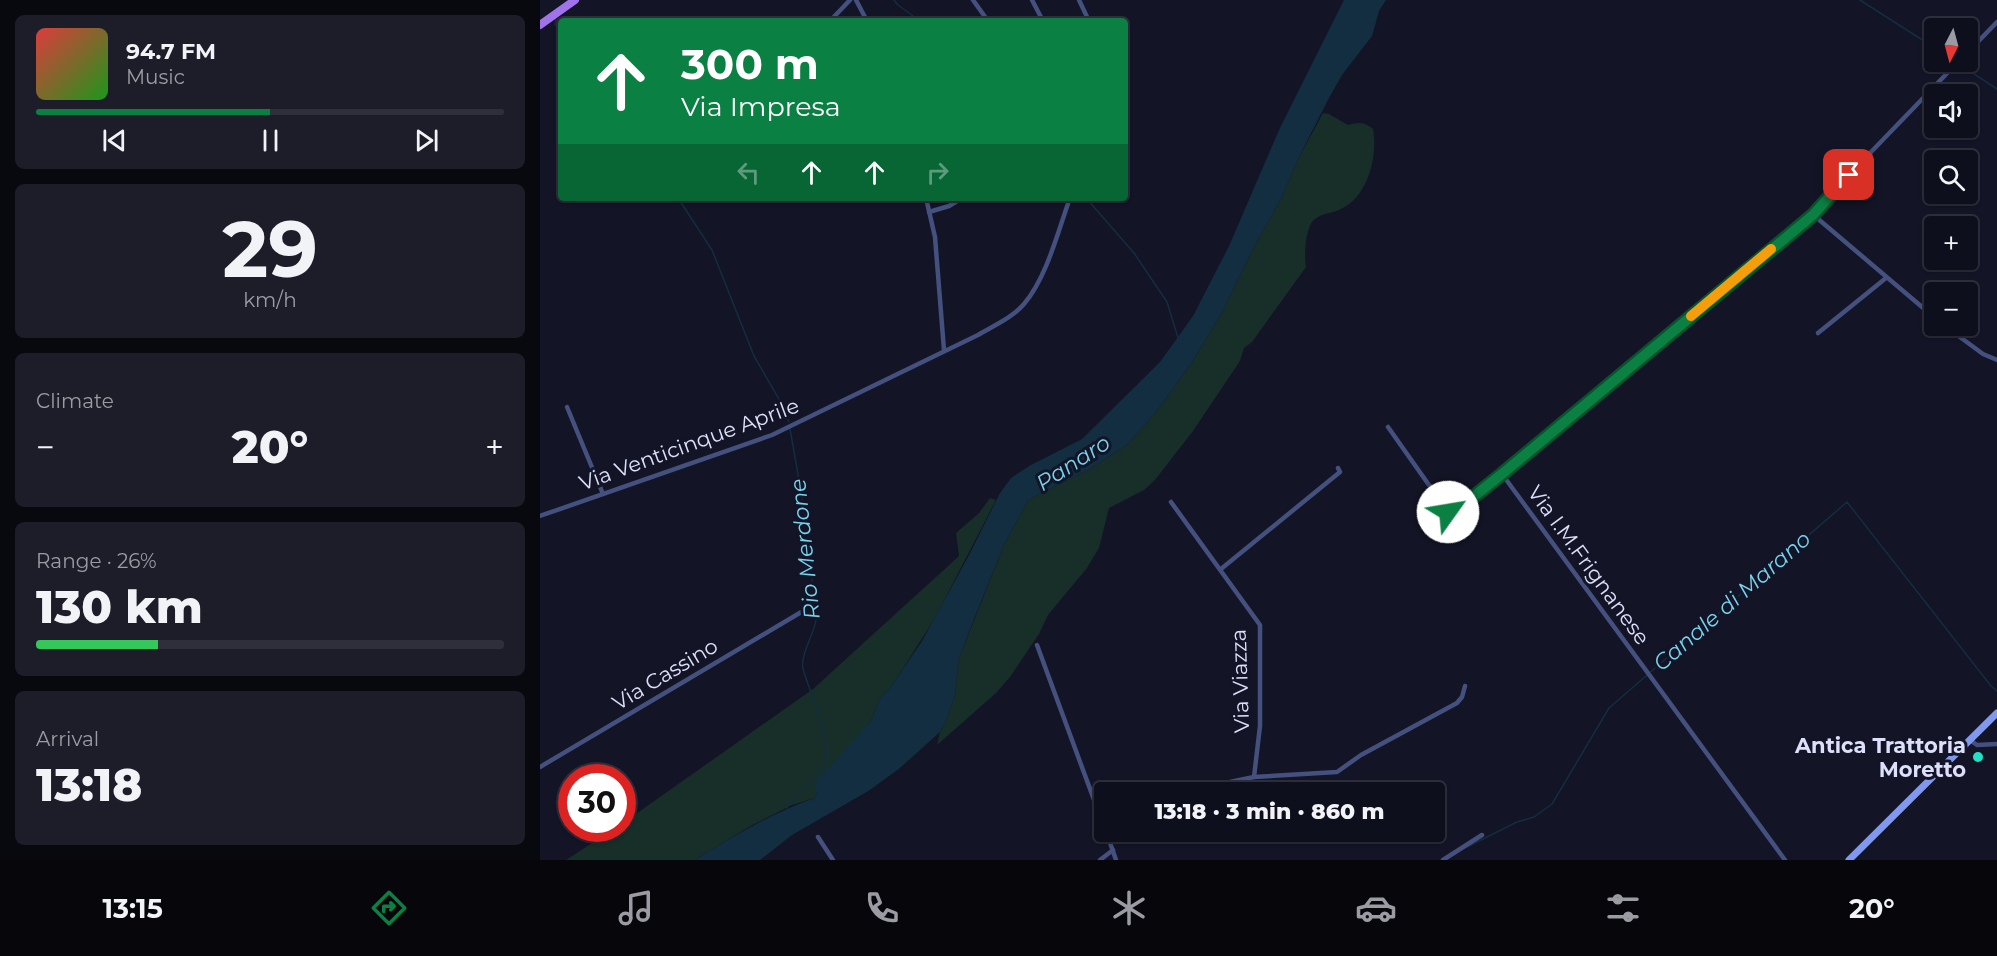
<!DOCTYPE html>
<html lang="en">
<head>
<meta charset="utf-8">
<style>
  :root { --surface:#0e0f1c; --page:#1c1d29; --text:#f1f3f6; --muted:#9b9ca3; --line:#2e2f3b; --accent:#0b8043 }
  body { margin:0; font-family:Montserrat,sans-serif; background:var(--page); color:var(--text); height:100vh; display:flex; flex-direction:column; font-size:22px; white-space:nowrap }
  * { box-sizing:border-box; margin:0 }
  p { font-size:20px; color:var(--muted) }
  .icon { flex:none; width:33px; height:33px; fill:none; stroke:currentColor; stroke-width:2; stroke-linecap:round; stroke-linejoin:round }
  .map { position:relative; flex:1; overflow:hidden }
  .drawer { display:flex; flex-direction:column; gap:15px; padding:15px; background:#08080f; width:540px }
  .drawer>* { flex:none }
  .top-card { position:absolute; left:18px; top:18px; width:570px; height:183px; border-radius:6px; box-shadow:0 2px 4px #0004,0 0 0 2px var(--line); background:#0b8043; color:#fff; overflow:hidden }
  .needle { width:39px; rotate:186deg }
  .fabs { position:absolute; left:1384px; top:18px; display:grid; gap:12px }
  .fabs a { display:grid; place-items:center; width:54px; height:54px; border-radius:6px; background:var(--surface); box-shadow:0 2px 4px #0004,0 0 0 2px var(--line); font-size:30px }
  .speed { position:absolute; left:18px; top:764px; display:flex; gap:12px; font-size:30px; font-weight:700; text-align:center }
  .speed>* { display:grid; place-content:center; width:78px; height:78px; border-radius:50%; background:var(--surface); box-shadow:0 2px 4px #0004,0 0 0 2px var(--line); line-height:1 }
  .speed .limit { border:9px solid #d22; background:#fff; color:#111 }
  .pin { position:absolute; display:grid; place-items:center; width:51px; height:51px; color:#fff; margin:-26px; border-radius:12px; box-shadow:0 3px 9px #0006 }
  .me { position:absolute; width:66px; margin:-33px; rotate:58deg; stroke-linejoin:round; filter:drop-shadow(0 0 4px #0008) }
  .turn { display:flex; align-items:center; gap:21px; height:126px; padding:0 24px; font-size:27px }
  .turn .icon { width:78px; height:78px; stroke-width:2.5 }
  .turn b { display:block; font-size:42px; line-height:51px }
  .lanes { display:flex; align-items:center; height:57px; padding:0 24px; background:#0003; justify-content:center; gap:30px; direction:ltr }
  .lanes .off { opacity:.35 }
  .big { font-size:45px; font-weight:800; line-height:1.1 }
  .drawer .widget { flex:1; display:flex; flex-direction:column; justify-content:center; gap:9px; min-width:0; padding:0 21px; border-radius:9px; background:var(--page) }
  .drawer .dial { align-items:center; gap:0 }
  .dial b { font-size:78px; line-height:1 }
  .song { display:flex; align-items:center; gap:18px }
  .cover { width:72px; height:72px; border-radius:9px; background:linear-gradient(135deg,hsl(0 70% 55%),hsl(120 70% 35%)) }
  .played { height:6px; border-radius:3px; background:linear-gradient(90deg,var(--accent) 50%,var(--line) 50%) }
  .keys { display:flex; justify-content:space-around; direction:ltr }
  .heat { display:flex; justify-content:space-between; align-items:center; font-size:33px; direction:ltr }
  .charge { height:9px; border-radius:4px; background:linear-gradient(90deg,#34c759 26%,var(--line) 0) }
  .trip { position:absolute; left:554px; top:782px; width:351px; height:60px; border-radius:6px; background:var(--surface); box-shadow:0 2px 4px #0004,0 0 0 2px var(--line); font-weight:800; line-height:60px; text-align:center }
  .dock { display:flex; height:96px; justify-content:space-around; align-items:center; background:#06060b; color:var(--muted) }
  .dock .icon { width:42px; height:42px }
  .dock .on { color:var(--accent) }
  .dock b { font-size:27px; color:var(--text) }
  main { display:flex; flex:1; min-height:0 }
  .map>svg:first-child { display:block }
  .green { fill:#172f28 }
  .water { fill:#122e40 }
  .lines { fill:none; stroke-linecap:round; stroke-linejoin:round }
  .stream { stroke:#122e40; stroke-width:1.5 }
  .river { stroke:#122e40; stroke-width:8 }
  .street { stroke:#44507e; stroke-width:4.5 }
  .secondary { stroke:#8098ee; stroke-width:7 }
  .primary { stroke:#a072ec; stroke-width:8 }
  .route-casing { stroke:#07532c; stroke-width:15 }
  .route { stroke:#0b8043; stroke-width:10 }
  .slow { stroke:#f59e0b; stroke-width:10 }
  .poi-dot { fill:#21e1c5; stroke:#131426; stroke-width:2 }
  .labels { text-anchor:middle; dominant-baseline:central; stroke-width:6; stroke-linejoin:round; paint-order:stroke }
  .street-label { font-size:21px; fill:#dce0fa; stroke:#131426 }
  .poi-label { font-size:21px; font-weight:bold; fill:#dce0fa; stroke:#131426; text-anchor:end }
  .water-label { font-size:22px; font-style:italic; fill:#78d3ed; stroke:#131426 }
</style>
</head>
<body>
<main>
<section class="drawer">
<div class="widget">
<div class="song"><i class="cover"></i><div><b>94.7 FM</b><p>Music</p></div></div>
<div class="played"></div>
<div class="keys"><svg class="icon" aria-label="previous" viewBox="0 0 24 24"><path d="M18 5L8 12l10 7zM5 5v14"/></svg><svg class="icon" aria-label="pause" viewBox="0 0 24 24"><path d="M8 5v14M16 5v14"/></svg><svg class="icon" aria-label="next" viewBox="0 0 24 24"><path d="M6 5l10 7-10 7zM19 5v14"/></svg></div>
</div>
<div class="widget dial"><b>29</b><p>km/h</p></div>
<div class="widget"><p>Climate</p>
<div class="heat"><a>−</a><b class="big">20°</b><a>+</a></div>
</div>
<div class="widget"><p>Range · 26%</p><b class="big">130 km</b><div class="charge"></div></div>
<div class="widget"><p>Arrival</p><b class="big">13:18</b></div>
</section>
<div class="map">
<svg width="1457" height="860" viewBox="0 0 1457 860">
  <rect width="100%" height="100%" fill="#131426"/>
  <g class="green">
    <path d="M783 113 789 114 808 125C819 122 824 122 833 129 838 156 828 197 801 209 791 214 779 213 772 222 765 234 764 254 766 267L712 342 704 348 700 361 653 431 615 480 604 490 569 508 559 548 547 568 508 615 499 634 470 677 456 693 397 745 400 732 407 719 415 695 419 658 464 545 488 500 552 468 588 444 616 412 651 364 682 312 713 249 741 199 757 161Z"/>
    <path d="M450 498 456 500 395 618 364 667 350 688 339 700 325 737 280 783 275 798 252 805 207 828 155 860H26L75 828H82L83 823 273 689 419 556 416 533 439 513Z"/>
  </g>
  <path class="water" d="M804 0H846L839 11 832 36 802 75 789 98 757 161 741 199 713 249 682 312 651 364 616 412 588 444 552 468 488 500 464 545 434 619 419 658 415 695 407 719 400 732 360 768 330 790 252 835 220 860H155C193 836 232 813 275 798L280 783 325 737 339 700 350 688 382 641 428 557 460 493 471 478 489 466 542 439 620 362 653 316 689 246 739 130Z"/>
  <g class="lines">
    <g class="stream">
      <path d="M354 0 358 5 380 21"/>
      <path d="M1320 0 1395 48"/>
      <path d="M16 18 15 24 21 33"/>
      <path d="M1416 62 1457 89"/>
      <path d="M138 198 172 250 214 356 240 401 249 422"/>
      <path d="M546 198 594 253 627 302 638 338"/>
      <path d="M247 808 248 804C256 796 281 773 285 763 293 742 269 691 263 669 260 655 274 634 276 620L267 526 250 429"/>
      <path d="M927 847 977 822 994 817 1012 804 1069 708 1307 502 1451 686 1457 691"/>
    </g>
    <path class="river" d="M278 789 280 783 332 726"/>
    <g class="street">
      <path d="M316 0 327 21"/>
      <path d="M433 0 448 21"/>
      <path d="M492 0 503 21"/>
      <path d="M539 0 549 21"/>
      <path d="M290 21 310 0"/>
      <path d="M1428 52 1457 22"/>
      <path d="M386 198 395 237 404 350"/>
      <path d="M389 212 409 206 422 198"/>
      <path d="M1274 213 1277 218 1395 318"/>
      <path d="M1405 326 1443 354 1457 360"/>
      <path d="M1278 333 1346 278"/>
      <path d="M27 407 63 494"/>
      <path d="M848 427 908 512 913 513 1273 215 1277 208 1416 64"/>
      <path d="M962 474 1245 860"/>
      <path d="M631 502 720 625V726L714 777 690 782 664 792"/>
      <path d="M0 516 232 435 438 335C453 326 472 318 484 304 507 277 518 231 530 198"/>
      <path d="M681 569 800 472 798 468"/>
      <path d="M497 645 564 827"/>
      <path d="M1430 740 1437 745 1457 744"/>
      <path d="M0 767 263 611 265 607"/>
      <path d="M714 777 797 772 821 755 917 703 922 697 925 686"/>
      <path d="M566 831 576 860"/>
      <path d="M278 837 293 860"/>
      <path d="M560 860 573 850"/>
      <path d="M903 860 942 835"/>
    </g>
    <path class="secondary" d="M1309 860 1457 713"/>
    <path class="primary" d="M0 25 35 0"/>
  </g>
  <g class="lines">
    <g class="route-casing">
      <path id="route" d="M908 512 913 513 962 474 1273 215 1309 175"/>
    </g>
    <use href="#route" class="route"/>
    <path class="slow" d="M1151 316 1231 249"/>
  </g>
  <circle class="poi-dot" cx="1438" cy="757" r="6"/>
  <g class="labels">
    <g class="street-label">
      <text transform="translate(149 444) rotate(-20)">Via Venticinque Aprile</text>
      <text transform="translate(1049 565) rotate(54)">Via I.M.Frignanese</text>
      <text transform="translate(125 674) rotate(-31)">Via Cassino</text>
      <text transform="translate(700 681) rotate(-92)">Via Viazza</text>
    </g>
    <g class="poi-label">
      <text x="1426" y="745">Antica Trattoria<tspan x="1426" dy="24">Moretto</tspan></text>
    </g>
    <g class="water-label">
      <text transform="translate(533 463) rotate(-33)">Panaro</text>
      <text transform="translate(265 549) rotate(-96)">Rio Merdone</text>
      <text transform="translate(1192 601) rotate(-41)">Canale di Marano</text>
    </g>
  </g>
</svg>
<div class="fabs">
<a><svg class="needle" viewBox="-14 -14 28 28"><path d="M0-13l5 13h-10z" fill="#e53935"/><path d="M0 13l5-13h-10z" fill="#9b9ca3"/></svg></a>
<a><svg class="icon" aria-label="sound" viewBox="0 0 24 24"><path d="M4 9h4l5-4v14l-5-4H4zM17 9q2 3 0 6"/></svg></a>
<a><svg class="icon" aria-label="search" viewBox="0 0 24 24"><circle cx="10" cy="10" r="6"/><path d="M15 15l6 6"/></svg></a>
<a>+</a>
<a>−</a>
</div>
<div class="speed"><div class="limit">30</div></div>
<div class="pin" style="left:1309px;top:175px;background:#d93025"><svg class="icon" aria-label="arrive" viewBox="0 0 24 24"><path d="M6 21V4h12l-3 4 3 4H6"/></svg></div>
<svg class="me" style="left:908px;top:512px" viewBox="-20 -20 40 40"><circle r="19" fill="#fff"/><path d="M0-13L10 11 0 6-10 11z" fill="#0b8043"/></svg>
<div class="trip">13:18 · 3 min · 860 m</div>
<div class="top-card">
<div class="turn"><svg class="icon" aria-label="ahead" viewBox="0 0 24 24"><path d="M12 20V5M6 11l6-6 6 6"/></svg><div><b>300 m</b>Via Impresa</div></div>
<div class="lanes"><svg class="icon off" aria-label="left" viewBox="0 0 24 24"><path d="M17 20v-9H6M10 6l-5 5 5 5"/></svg><svg class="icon" aria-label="ahead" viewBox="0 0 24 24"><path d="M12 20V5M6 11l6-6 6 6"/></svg><svg class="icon" aria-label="ahead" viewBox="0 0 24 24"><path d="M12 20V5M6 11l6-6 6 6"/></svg><svg class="icon off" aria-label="right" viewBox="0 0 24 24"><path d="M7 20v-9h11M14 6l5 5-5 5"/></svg></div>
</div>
</div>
</main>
<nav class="dock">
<b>13:15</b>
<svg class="icon on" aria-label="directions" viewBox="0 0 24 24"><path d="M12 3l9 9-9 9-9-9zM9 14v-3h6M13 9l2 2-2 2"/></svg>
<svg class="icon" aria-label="music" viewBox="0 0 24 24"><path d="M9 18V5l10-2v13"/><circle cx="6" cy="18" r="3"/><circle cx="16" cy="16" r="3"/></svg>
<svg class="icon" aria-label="phone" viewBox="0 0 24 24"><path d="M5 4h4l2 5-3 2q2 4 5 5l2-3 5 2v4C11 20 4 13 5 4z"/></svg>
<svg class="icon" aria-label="climate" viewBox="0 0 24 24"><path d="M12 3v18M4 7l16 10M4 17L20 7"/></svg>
<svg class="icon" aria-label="car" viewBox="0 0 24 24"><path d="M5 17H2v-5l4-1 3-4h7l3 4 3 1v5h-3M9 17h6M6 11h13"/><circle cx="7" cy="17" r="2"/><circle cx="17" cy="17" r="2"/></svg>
<svg class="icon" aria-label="filters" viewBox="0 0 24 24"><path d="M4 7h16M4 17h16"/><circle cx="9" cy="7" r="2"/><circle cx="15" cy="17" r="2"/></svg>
<b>20°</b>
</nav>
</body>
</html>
